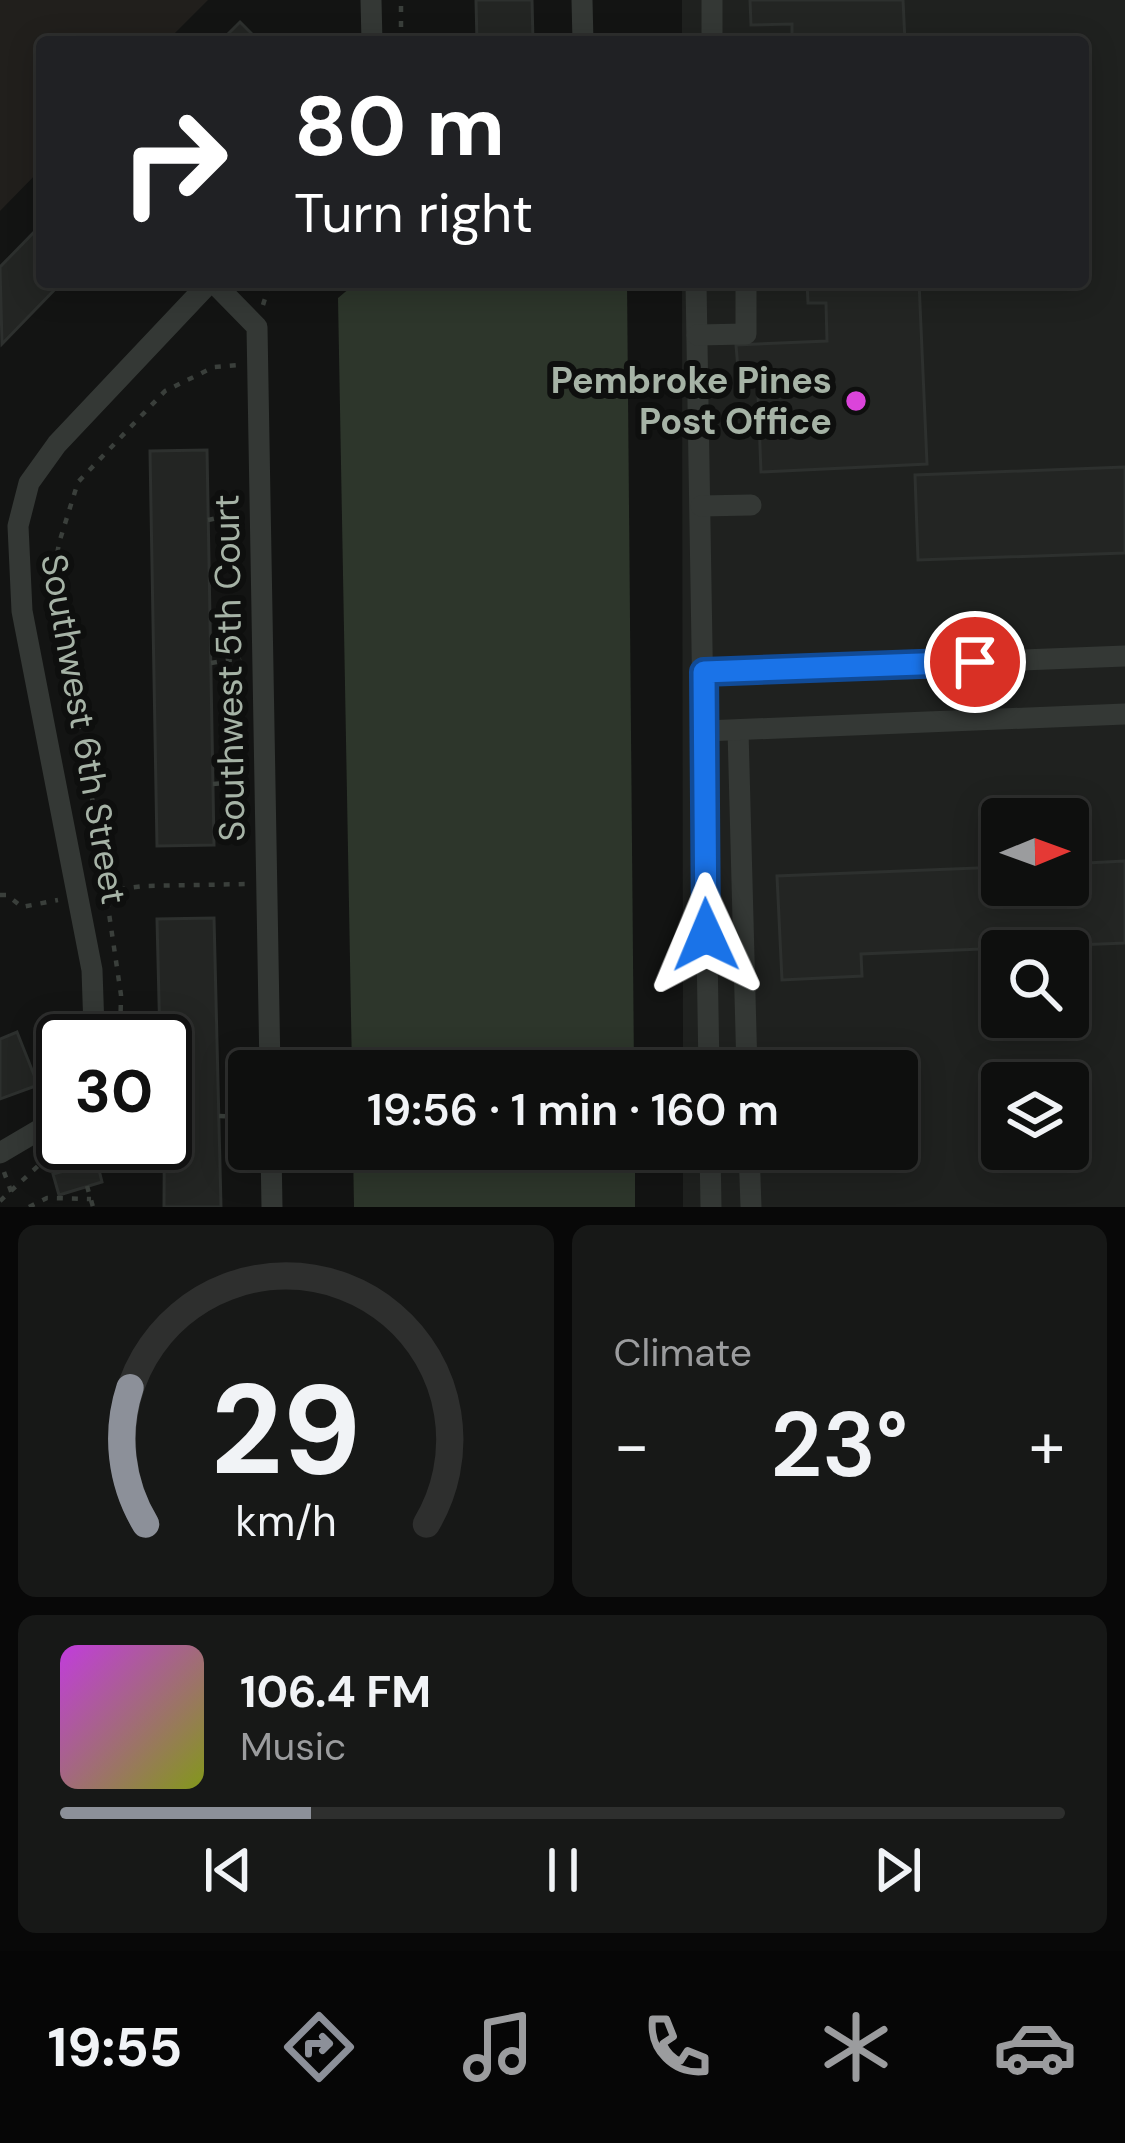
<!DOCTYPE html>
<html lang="en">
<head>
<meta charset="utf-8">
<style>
  :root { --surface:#0e0f0e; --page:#171817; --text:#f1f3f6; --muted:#9b9c9e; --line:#2e2f2e; --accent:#8c9099 }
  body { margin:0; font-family:"DM Sans",sans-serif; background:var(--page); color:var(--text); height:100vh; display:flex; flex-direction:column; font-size:45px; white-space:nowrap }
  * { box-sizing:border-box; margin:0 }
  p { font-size:39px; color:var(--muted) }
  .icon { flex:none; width:66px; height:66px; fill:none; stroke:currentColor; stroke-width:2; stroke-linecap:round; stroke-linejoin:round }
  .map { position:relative; height:1207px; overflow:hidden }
  .drawer { display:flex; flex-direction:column; gap:18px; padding:18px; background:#080808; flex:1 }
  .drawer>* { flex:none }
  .guide { position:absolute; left:36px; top:36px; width:1053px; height:252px; border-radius:12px; box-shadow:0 6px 30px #0003,0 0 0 3px var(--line); background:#202124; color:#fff; overflow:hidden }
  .needle { width:78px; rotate:89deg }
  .tools { position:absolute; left:981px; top:798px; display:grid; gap:24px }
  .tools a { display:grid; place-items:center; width:108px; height:108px; border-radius:12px; background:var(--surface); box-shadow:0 6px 30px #0003,0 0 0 3px var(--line); font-size:60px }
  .speed { position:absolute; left:36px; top:1014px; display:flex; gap:24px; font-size:60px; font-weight:700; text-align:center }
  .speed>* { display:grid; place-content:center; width:156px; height:156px; border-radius:50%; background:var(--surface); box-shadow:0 6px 30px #0003,0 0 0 3px var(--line); line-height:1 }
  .speed .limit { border:6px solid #111; border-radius:18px; background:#fff; color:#111 }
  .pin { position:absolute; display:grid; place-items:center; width:102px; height:102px; color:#fff; margin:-51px; border:6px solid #fff; border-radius:50%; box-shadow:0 3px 12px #0007 }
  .me { position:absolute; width:132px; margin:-66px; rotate:359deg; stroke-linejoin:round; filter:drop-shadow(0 0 9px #0008) }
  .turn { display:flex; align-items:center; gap:42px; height:252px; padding:0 60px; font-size:54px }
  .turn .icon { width:156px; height:156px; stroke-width:2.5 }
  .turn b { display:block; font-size:84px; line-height:102px }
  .big { font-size:90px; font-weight:600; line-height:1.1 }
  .drawer .widget { flex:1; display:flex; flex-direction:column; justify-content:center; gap:18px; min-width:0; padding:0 42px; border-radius:18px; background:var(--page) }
  .drawer .dial { align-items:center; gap:0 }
  .dial svg { height:312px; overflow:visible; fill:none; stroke:var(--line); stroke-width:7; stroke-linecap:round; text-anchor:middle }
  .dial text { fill:var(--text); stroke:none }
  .song { display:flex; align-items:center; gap:36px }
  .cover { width:144px; height:144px; border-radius:18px; background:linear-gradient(135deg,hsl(290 70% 55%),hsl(70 70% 35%)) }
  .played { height:12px; border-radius:6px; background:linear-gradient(90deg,var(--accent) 25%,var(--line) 25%) }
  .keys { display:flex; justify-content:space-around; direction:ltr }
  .heat { display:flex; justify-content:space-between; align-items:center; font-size:66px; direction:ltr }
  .drawer .tiles { flex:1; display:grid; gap:18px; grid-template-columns:1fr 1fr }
  .widget:last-child { grid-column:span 2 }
  .trip { position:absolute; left:228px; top:1050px; width:690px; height:120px; border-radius:12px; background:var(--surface); box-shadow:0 6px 30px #0003,0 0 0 3px var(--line); font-weight:600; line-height:120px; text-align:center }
  .dock { display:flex; height:192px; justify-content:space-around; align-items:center; background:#060606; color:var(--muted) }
  .dock .icon { width:84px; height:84px }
  .dock .current { color:var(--accent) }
  .dock b { font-size:54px; color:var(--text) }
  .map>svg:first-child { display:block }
  .built { fill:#1f211f; fill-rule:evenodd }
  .green { fill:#211f1c }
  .water { fill:#2d362b }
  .building { fill:#232523; stroke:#2d302e; stroke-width:3 }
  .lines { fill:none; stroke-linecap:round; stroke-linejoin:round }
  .path { stroke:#3a3f3b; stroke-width:4.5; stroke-dasharray:6 9; stroke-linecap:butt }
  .minor { stroke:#343835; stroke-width:21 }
  .route-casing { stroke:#114b97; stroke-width:30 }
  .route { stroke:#1a73e8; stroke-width:21 }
  .poi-dot { fill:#db44da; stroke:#0e0f0e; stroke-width:4.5 }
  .labels { text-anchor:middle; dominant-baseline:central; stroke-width:12; stroke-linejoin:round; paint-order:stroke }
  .poi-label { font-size:36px; font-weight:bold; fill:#a6b3a6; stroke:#0e0f0e; text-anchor:end }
  .street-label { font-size:36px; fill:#a6b3a6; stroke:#0e0f0e }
</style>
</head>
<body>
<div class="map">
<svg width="1125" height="1207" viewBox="0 0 1125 1207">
  <rect width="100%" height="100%" fill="#131413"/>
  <path class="built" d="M682 0H1125V1207H683V1149H897V1071H683L682 282H1083V42H682ZM1002 819H1068V885H1002ZM1002 951H1068V1017H1002ZM1002 1083H1068V1149H1002Z"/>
  <path class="green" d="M0 0H208L166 42H42V168L0 211Z"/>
  <g class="water">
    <path d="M357 282H627L634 1071H352L338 298Z"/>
    <path d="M353 1149H635V1207H354Z"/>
  </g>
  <g class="building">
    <path d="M476 0H532L533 42H477Z"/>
    <path d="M750 0H903L905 42H792V24L751 25Z"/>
    <path d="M240 22 260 42H220Z"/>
    <path d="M42 224V282H62L2 344 0 267Z"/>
    <path d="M807 282H919L927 464 761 472 757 368 738 369 736 345 827 341 826 303H808Z"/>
    <path d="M207 450 214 845 157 846 150 451Z"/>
    <path d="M1125 467V553L918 560 915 475Z"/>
    <path d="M1125 861V943L861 954 862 976 782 980 777 876 1002 867V885H1068V864Z"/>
    <path d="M214 918 221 1207H164L165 1041H160L157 919Z"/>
    <path d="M17 1032 38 1085 0 1099V1039Z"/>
    <path d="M97 1162 102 1182 59 1195 53 1174Z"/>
  </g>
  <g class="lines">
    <g class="path">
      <path d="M401 42V0"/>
      <path d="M263 305 270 282"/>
      <path d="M208 520 241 513"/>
      <path d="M211 663 241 658"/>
      <path d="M213 784 243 782"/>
      <path d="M104 891 144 886 248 884"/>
      <path d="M0 895H7L22 907 58 900"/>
      <path d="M120 1041 121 995 91 791 51 591 59 543 78 482 165 391 214 367 238 365"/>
      <path d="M219 1116 249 1117"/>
      <path d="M4 1172 12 1194"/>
      <path d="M87 1186 93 1207"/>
      <path d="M0 1201 63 1143"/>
      <path d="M29 1207 47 1198 91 1199"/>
    </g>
    <g class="minor">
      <path d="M371 0 372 42"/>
      <path d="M582 0 583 42"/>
      <path d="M712 0V42"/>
      <path d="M213 282 257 327 270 1071"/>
      <path d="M696 282 709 1071"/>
      <path d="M697 335 746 334V282"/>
      <path d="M701 506 751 505"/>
      <path d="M704 672 1125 656"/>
      <path d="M738 730 747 1071"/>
      <path d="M705 731 1125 714"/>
      <path d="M91 1041 94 1029 92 970 22 611 18 526 29 483 57 444 210 282"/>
      <path d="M271 1149 272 1207"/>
      <path d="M710 1149 711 1207"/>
      <path d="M749 1149 751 1207"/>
      <path d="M0 1153 44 1127 63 1101"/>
    </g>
  </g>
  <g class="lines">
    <g class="route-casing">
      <path id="route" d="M706 935 704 672 975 662"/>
    </g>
    <use href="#route" class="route"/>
  </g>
  <circle class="poi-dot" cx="856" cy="401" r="12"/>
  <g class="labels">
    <g class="poi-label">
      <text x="832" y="380">Pembroke Pines<tspan x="832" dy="41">Post Office</tspan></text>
    </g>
    <g class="street-label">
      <text transform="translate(229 668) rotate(-91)">Southwest 5th Court</text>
      <text transform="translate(84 729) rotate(80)">Southwest 6th Street</text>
    </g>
  </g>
</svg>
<div class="tools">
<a><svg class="needle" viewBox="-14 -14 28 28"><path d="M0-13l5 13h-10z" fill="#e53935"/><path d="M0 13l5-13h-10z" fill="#9b9c9e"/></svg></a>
<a><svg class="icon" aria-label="search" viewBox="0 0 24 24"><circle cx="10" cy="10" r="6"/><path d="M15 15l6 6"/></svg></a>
<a><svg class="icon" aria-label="layers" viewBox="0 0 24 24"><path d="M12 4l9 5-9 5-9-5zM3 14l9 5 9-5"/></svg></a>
</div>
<div class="speed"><div class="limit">30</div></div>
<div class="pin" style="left:975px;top:662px;background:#d93025"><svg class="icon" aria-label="arrive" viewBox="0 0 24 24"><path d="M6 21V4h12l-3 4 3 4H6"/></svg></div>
<svg class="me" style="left:706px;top:935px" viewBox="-20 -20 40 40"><path d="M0-17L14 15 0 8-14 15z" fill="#1a73e8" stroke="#fff" stroke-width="4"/></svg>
<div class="trip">19:56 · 1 min · 160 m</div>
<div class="guide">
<div class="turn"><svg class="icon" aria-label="right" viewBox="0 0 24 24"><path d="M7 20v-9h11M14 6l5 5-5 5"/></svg><div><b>80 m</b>Turn right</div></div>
</div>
</div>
<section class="drawer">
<div class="tiles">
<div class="widget dial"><svg viewBox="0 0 100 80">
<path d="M14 69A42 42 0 1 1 86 69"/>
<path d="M14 69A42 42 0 0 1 10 34" stroke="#8c9099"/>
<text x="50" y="56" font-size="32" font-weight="700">29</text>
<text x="50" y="72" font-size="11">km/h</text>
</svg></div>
<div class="widget"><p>Climate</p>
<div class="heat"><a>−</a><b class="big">23°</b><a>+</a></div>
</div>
<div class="widget">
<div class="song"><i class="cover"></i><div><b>106.4 FM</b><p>Music</p></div></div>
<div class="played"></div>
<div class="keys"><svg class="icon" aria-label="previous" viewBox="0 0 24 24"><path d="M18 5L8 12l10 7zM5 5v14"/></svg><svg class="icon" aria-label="pause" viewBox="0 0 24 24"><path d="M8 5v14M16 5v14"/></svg><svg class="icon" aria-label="next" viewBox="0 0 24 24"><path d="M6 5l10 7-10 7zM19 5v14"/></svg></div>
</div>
</div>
</section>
<nav class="dock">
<b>19:55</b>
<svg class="icon current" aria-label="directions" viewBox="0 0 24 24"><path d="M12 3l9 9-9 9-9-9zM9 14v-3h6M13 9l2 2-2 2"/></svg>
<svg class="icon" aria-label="music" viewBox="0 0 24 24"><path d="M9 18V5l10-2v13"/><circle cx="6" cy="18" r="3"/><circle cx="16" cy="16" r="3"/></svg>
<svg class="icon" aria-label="phone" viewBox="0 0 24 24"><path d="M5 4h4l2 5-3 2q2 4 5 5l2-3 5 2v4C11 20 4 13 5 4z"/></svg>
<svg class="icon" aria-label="climate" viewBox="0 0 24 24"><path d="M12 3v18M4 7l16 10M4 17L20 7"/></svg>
<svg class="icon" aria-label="car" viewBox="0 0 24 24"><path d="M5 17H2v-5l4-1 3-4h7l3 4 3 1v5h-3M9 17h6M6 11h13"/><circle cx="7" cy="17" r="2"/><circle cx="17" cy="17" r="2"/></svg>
</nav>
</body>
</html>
